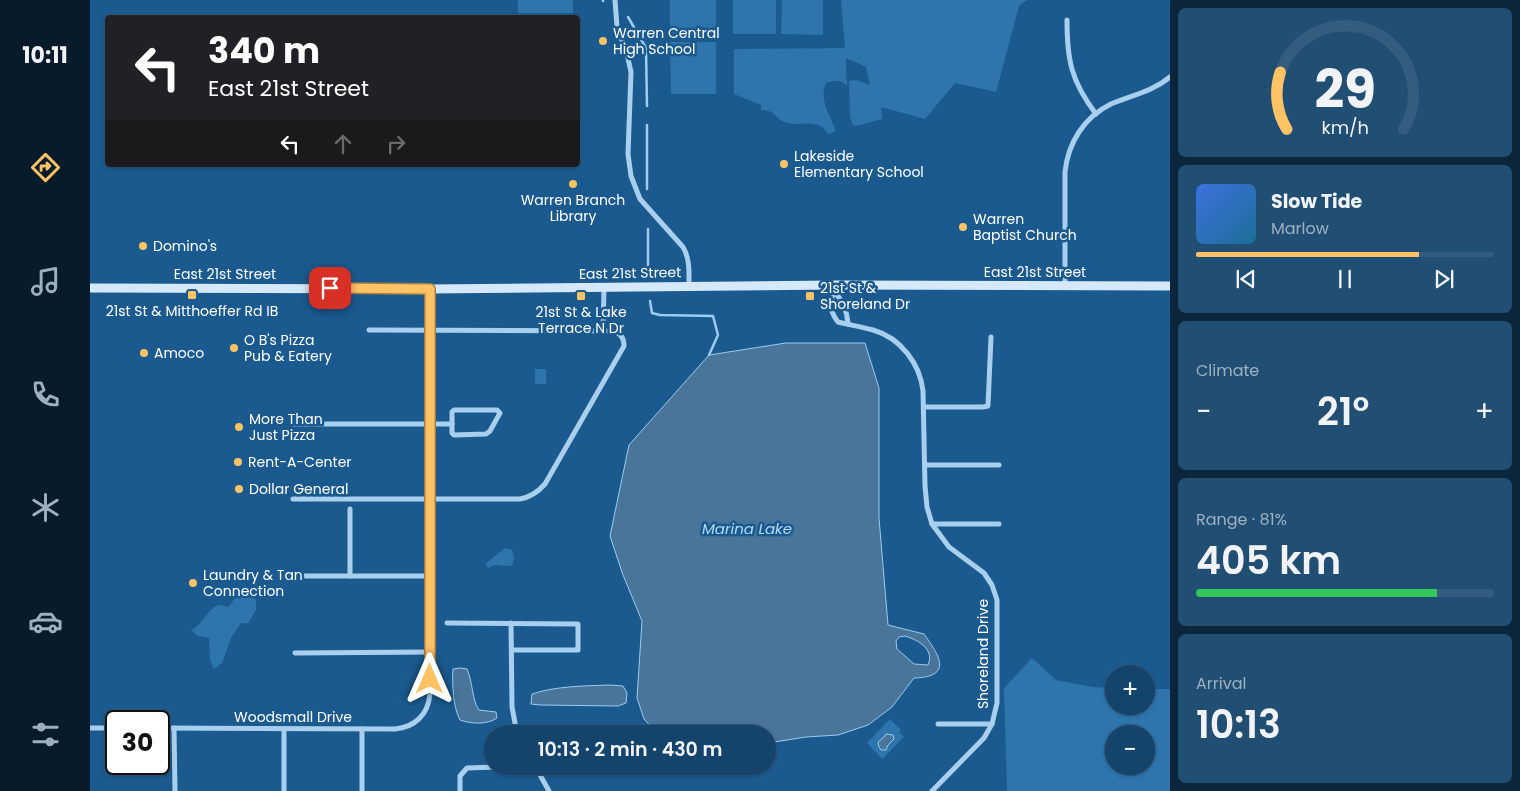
<!DOCTYPE html>
<html lang="en">
<head>
<meta charset="utf-8">
<style>
  :root { --surface:#14446b; --page:#214e73; --text:#f1f3f6; --muted:#9db0c1; --line:#335c7e; --accent:#ffc366 }
  body { margin:0; font-family:Poppins,sans-serif; background:var(--page); color:var(--text); height:100vh; display:flex; flex-direction:column; font-size:19px; white-space:nowrap }
  * { box-sizing:border-box; margin:0 }
  p { font-size:16px; color:var(--muted) }
  .icon { flex:none; width:28px; height:28px; fill:none; stroke:currentColor; stroke-width:2; stroke-linecap:round; stroke-linejoin:round }
  .map { position:relative; flex:1; overflow:hidden }
  .sheet { display:flex; flex-direction:column; gap:8px; padding:8px; background:#0b253b; width:350px }
  .sheet>* { flex:none }
  .guide { position:absolute; left:15px; top:15px; width:475px; height:152px; border-radius:5px; box-shadow:0 1px 4px #0004,0 0 0 1px var(--line); background:#202124; color:#fff; overflow:hidden }
  .buttons { position:absolute; left:1015px; top:665px; display:grid; gap:10px }
  .buttons a { display:grid; place-items:center; width:50px; height:50px; border-radius:50%; background:var(--surface); box-shadow:0 1px 4px #0004,0 0 0 1px var(--line); font-size:25px }
  .speed { position:absolute; left:15px; top:710px; display:flex; gap:10px; font-size:25px; font-weight:700; text-align:center }
  .speed>* { display:grid; place-content:center; width:65px; height:65px; border-radius:50%; background:var(--surface); box-shadow:0 1px 4px #0004,0 0 0 1px var(--line); line-height:1 }
  .speed .limit { border:2px solid #111; border-radius:8px; background:#fff; color:#111 }
  .pin { position:absolute; display:grid; place-items:center; width:42px; height:42px; color:#fff; margin:-21px; border-radius:10px; box-shadow:0 2px 8px #0006 }
  .me { position:absolute; width:55px; margin:-28px; rotate:0deg; stroke-linejoin:round; filter:drop-shadow(0 0 4px #0008) }
  .turn { display:flex; align-items:center; gap:18px; height:105px; padding:0 20px; font-size:22px }
  .turn .icon { width:65px; height:65px; stroke-width:2.5 }
  .turn b { display:block; font-size:35px; line-height:42px }
  .lanes { display:flex; align-items:center; height:48px; padding:0 20px; background:#0003; justify-content:center; gap:25px; direction:ltr }
  .lanes .off { opacity:.35 }
  .big { font-size:38px; font-weight:600; line-height:1.1 }
  .sheet .card { flex:1; display:flex; flex-direction:column; justify-content:center; gap:8px; min-width:0; padding:0 18px; border-radius:8px; background:var(--page) }
  .sheet .dial { align-items:center; gap:0 }
  .dial svg { height:130px; overflow:visible; fill:none; stroke:var(--line); stroke-width:7; stroke-linecap:round; text-anchor:middle }
  .dial text { fill:var(--text); stroke:none }
  .song { display:flex; align-items:center; gap:15px }
  .cover { width:60px; height:60px; border-radius:8px; background:linear-gradient(135deg,hsl(220 70% 55%),hsl(200 70% 35%)) }
  .played { height:5px; border-radius:2px; background:linear-gradient(90deg,var(--accent) 75%,var(--line) 75%) }
  .keys { display:flex; justify-content:space-around; direction:ltr }
  .heat { display:flex; justify-content:space-between; align-items:center; font-size:28px; direction:ltr }
  .charge { height:8px; border-radius:4px; background:linear-gradient(90deg,#34c759 81%,var(--line) 0) }
  .trip { position:absolute; left:394px; top:725px; width:292px; height:50px; border-radius:25px; background:var(--surface); box-shadow:0 1px 4px #0004,0 0 0 1px var(--line); font-weight:600; line-height:50px; text-align:center }
  main { display:flex; flex:1; min-height:0 }
  .tab-bar { display:flex; flex-direction:column; width:90px; justify-content:space-around; align-items:center; background:#081b2b; color:var(--muted) }
  .tab-bar .icon { width:35px; height:35px }
  .tab-bar .selected { color:var(--accent) }
  .tab-bar b { font-size:22px; color:var(--text) }
  .map>svg:first-child { display:block }
  .green { fill:#2e74ad; fill-rule:evenodd }
  .water { fill:#49759b; stroke:#9cccf0; fill-rule:evenodd }
  .lines { fill:none; stroke-linecap:round; stroke-linejoin:round }
  .stream { stroke:#9cccf0; stroke-width:2.5 }
  .street { stroke:#a9cfee; stroke-width:5 }
  .secondary { stroke:#d6e9fa; stroke-width:9 }
  .route-casing { stroke:#a67f42; stroke-width:12 }
  .route { stroke:#ffc366; stroke-width:9 }
  .poi-dot { fill:#ffc366; stroke:#1b5a8f; stroke-width:2 }
  .labels { text-anchor:middle; dominant-baseline:central; stroke-width:5; stroke-linejoin:round; paint-order:stroke }
  .poi-label { font-size:14px; fill:#fff; stroke:#1b5a8f; text-anchor:start }
  .street-label { font-size:14px; fill:#fff; stroke:#1b5a8f }
  .water-label { font-size:15px; font-style:italic; fill:#b5d9f5; stroke:#1b5a8f }
</style>
</head>
<body>
<main>
<nav class="tab-bar">
<b>10:11</b>
<svg class="icon selected" aria-label="directions" viewBox="0 0 24 24"><path d="M12 3l9 9-9 9-9-9zM9 14v-3h6M13 9l2 2-2 2"/></svg>
<svg class="icon" aria-label="music" viewBox="0 0 24 24"><path d="M9 18V5l10-2v13"/><circle cx="6" cy="18" r="3"/><circle cx="16" cy="16" r="3"/></svg>
<svg class="icon" aria-label="phone" viewBox="0 0 24 24"><path d="M5 4h4l2 5-3 2q2 4 5 5l2-3 5 2v4C11 20 4 13 5 4z"/></svg>
<svg class="icon" aria-label="climate" viewBox="0 0 24 24"><path d="M12 3v18M4 7l16 10M4 17L20 7"/></svg>
<svg class="icon" aria-label="car" viewBox="0 0 24 24"><path d="M5 17H2v-5l4-1 3-4h7l3 4 3 1v5h-3M9 17h6M6 11h13"/><circle cx="7" cy="17" r="2"/><circle cx="17" cy="17" r="2"/></svg>
<svg class="icon" aria-label="filters" viewBox="0 0 24 24"><path d="M4 7h16M4 17h16"/><circle cx="9" cy="7" r="2"/><circle cx="15" cy="17" r="2"/></svg>
</nav>
<div class="map">
<svg width="1080" height="791" viewBox="0 0 1080 791">
  <rect width="100%" height="100%" fill="#1b5a8f"/>
  <g class="green">
    <rect x="428" y="0" width="55" height="13"/>
    <path d="M580 0H626V34L580 33Z"/>
    <rect x="643" y="0" width="43" height="34"/>
    <path d="M692 0H733V35L691 34Z"/>
    <path d="M751 0H937L929 6 906 92 865 83 835 119 791 107 792 119 766 126 763 125 760 117 759 81 766 80 780 85 776 67 756 58V54V79H757V86C750 79 745 80 736 83 729 100 739 114 746 130L742 133 738 134C728 116 708 128 695 122 684 118 686 110 671 110V105L644 94V49L755 48Z"/>
    <path d="M580 42H626V94H581Z"/>
    <rect x="445" y="369" width="11" height="15"/>
    <path d="M415 548 422 550 424 558 422 566 405 565 398 568 395 564Z"/>
    <path d="M155 592 166 600V610L158 623H151L141 638 132 663 124 669 120 660 119 638 108 636 101 630C113 626 118 606 130 605 133 605 136 607 139 607L144 599Z"/>
    <path d="M942 658 966 680 1003 687 1024 688V706H1056V689H1080V791H917L914 688ZM1024 734H1056V766H1024Z"/>
    <path d="M800 719 811 730 809 732 814 737 792 759 777 743Z"/>
  </g>
  <g class="water">
    <path d="M696 343H775L789 388V518L798 625 834 634C849 655 864 677 824 678L802 707 778 725 748 735 716 737 678 743V734H568L554 719 547 698 552 621 533 575 520 536 539 445 619 355ZM815 636C828 640 845 649 838 665L824 664 807 649 806 641 809 637Z"/>
    <path d="M370 668 377 669C383 683 382 700 389 710L406 712 407 718C397 725 381 724 370 720 363 707 362 684 363 669Z"/>
    <path d="M519 685 533 686 537 693 536 703 528 706 450 705 441 704 442 694C466 686 494 686 519 685Z"/>
    <path d="M796 734 803 735 804 739 798 745 796 750H791L789 747 788 742 794 737Z"/>
  </g>
  <g class="lines">
    <g class="stream">
      <path d="M513 1V0"/>
      <path d="M538 17 556 48 557 106"/>
      <path d="M557 189V125"/>
      <path d="M558 277V229"/>
      <path d="M560 301 562 313 570 315 623 316 628 335 619 355"/>
    </g>
    <g class="street">
      <path d="M525 0 527 27 537 54 541 72 538 154 541 176 550 199 593 247C600 259 599 272 599 286"/>
      <path d="M977 20C977 60 981 81 1006 114"/>
      <path d="M746 285 745 293 743 294C739 305 741 313 748 322 760 325 772 327 783 330 811 338 830 364 833 391L835 486 837 507 842 524 859 547 894 573 902 585 907 600V703L902 724 894 738 842 791"/>
      <path d="M975 286V172C978 143 994 117 1021 104 1042 95 1062 92 1080 77"/>
      <path d="M745 293C754 301 757 312 758 324"/>
      <path d="M513 331 514 288"/>
      <path d="M834 407H893L898 406 901 337"/>
      <path d="M364 410H407L410 413 400 431 396 434 364 435 362 433V412Z"/>
      <path d="M203 424H362"/>
      <path d="M835 465H909"/>
      <path d="M203 499H430C441 497 448 492 455 484L534 346C534 337 530 332 521 331L279 330"/>
      <path d="M842 524H909"/>
      <path d="M197 576H340"/>
      <path d="M260 576V509"/>
      <path d="M357 623 488 624V650H422"/>
      <path d="M421 623 422 707 425 723 429 734"/>
      <path d="M205 653 340 652"/>
      <path d="M848 724H902"/>
      <path d="M0 728H26"/>
      <path d="M69 728 305 729C325 727 338 715 340 694V289"/>
      <path d="M84 728 85 791"/>
      <path d="M194 729V791"/>
      <path d="M272 729V791"/>
      <path d="M441 766 452 768H509L510 766"/>
      <path d="M445 766 459 791"/>
      <path d="M370 791V776L377 768 434 766"/>
    </g>
    <path class="secondary" d="M0 288 340 289 746 285 1080 286"/>
  </g>
  <g class="lines">
    <g class="route-casing">
      <path id="route" d="M240 288 340 289V679"/>
    </g>
    <use href="#route" class="route"/>
  </g>
  <g class="poi-dot">
    <circle cx="513" cy="41" r="5"/>
    <circle cx="694" cy="164" r="5"/>
    <circle cx="483" cy="184" r="5"/>
    <circle cx="873" cy="227" r="5"/>
    <circle cx="53" cy="246" r="5"/>
    <rect x="97" y="290" width="10" height="10" rx="2.5"/>
    <rect x="486" y="291" width="10" height="10" rx="2.5"/>
    <rect x="715" y="291" width="10" height="10" rx="2.5"/>
    <circle cx="144" cy="348" r="5"/>
    <circle cx="54" cy="353" r="5"/>
    <circle cx="149" cy="427" r="5"/>
    <circle cx="148" cy="462" r="5"/>
    <circle cx="149" cy="489" r="5"/>
    <circle cx="103" cy="583" r="5"/>
  </g>
  <g class="labels">
    <g class="poi-label">
      <text x="523" y="33">Warren Central<tspan x="523" dy="16">High School</tspan></text>
      <text x="704" y="156">Lakeside<tspan x="704" dy="16">Elementary School</tspan></text>
      <text x="483" y="200" text-anchor="middle">Warren Branch<tspan x="483" dy="16">Library</tspan></text>
      <text x="883" y="219">Warren<tspan x="883" dy="16">Baptist Church</tspan></text>
      <text x="63" y="246">Domino's</text>
      <text x="730" y="288">21st St &amp;<tspan x="730" dy="16">Shoreland Dr</tspan></text>
      <text x="102" y="311" text-anchor="middle">21st St &amp; Mitthoeffer Rd IB</text>
      <text x="491" y="312" text-anchor="middle">21st St &amp; Lake<tspan x="491" dy="16">Terrace N Dr</tspan></text>
      <text x="154" y="340">O B's Pizza<tspan x="154" dy="16">Pub &amp; Eatery</tspan></text>
      <text x="64" y="353">Amoco</text>
      <text x="159" y="419">More Than<tspan x="159" dy="16">Just Pizza</tspan></text>
      <text x="158" y="462">Rent-A-Center</text>
      <text x="159" y="489">Dollar General</text>
      <text x="113" y="575">Laundry &amp; Tan<tspan x="113" dy="16">Connection</tspan></text>
    </g>
    <g class="street-label">
      <text x="945" y="272">East 21st Street</text>
      <text transform="translate(540 273) rotate(-1)">East 21st Street</text>
      <text x="135" y="274">East 21st Street</text>
      <text transform="translate(893 654) rotate(-90)">Shoreland Drive</text>
      <text x="203" y="717">Woodsmall Drive</text>
    </g>
    <g class="water-label">
      <text x="657" y="528">Marina Lake</text>
    </g>
  </g>
</svg>
<div class="buttons">
<a>+</a>
<a>−</a>
</div>
<div class="speed"><div class="limit">30</div></div>
<div class="pin" style="left:240px;top:288px;background:#d93025"><svg class="icon" aria-label="arrive" viewBox="0 0 24 24"><path d="M6 21V4h12l-3 4 3 4H6"/></svg></div>
<svg class="me" style="left:340px;top:679px" viewBox="-20 -20 40 40"><path d="M0-17L14 15 0 8-14 15z" fill="#ffc366" stroke="#fff" stroke-width="4"/></svg>
<div class="trip">10:13 · 2 min · 430 m</div>
<div class="guide">
<div class="turn"><svg class="icon" aria-label="left" viewBox="0 0 24 24"><path d="M17 20v-9H6M10 6l-5 5 5 5"/></svg><div><b>340 m</b>East 21st Street</div></div>
<div class="lanes"><svg class="icon" aria-label="left" viewBox="0 0 24 24"><path d="M17 20v-9H6M10 6l-5 5 5 5"/></svg><svg class="icon off" aria-label="ahead" viewBox="0 0 24 24"><path d="M12 20V5M6 11l6-6 6 6"/></svg><svg class="icon off" aria-label="right" viewBox="0 0 24 24"><path d="M7 20v-9h11M14 6l5 5-5 5"/></svg></div>
</div>
</div>
<section class="sheet">
<div class="card dial"><svg viewBox="0 0 100 80">
<path d="M14 69A42 42 0 1 1 86 69"/>
<path d="M14 69A42 42 0 0 1 10 34" stroke="#ffc366"/>
<text x="50" y="56" font-size="32" font-weight="700">29</text>
<text x="50" y="72" font-size="11">km/h</text>
</svg></div>
<div class="card">
<div class="song"><i class="cover"></i><div><b>Slow Tide</b><p>Marlow</p></div></div>
<div class="played"></div>
<div class="keys"><svg class="icon" aria-label="previous" viewBox="0 0 24 24"><path d="M18 5L8 12l10 7zM5 5v14"/></svg><svg class="icon" aria-label="pause" viewBox="0 0 24 24"><path d="M8 5v14M16 5v14"/></svg><svg class="icon" aria-label="next" viewBox="0 0 24 24"><path d="M6 5l10 7-10 7zM19 5v14"/></svg></div>
</div>
<div class="card"><p>Climate</p>
<div class="heat"><a>−</a><b class="big">21°</b><a>+</a></div>
</div>
<div class="card"><p>Range · 81%</p><b class="big">405 km</b><div class="charge"></div></div>
<div class="card"><p>Arrival</p><b class="big">10:13</b></div>
</section>
</main>
</body>
</html>
